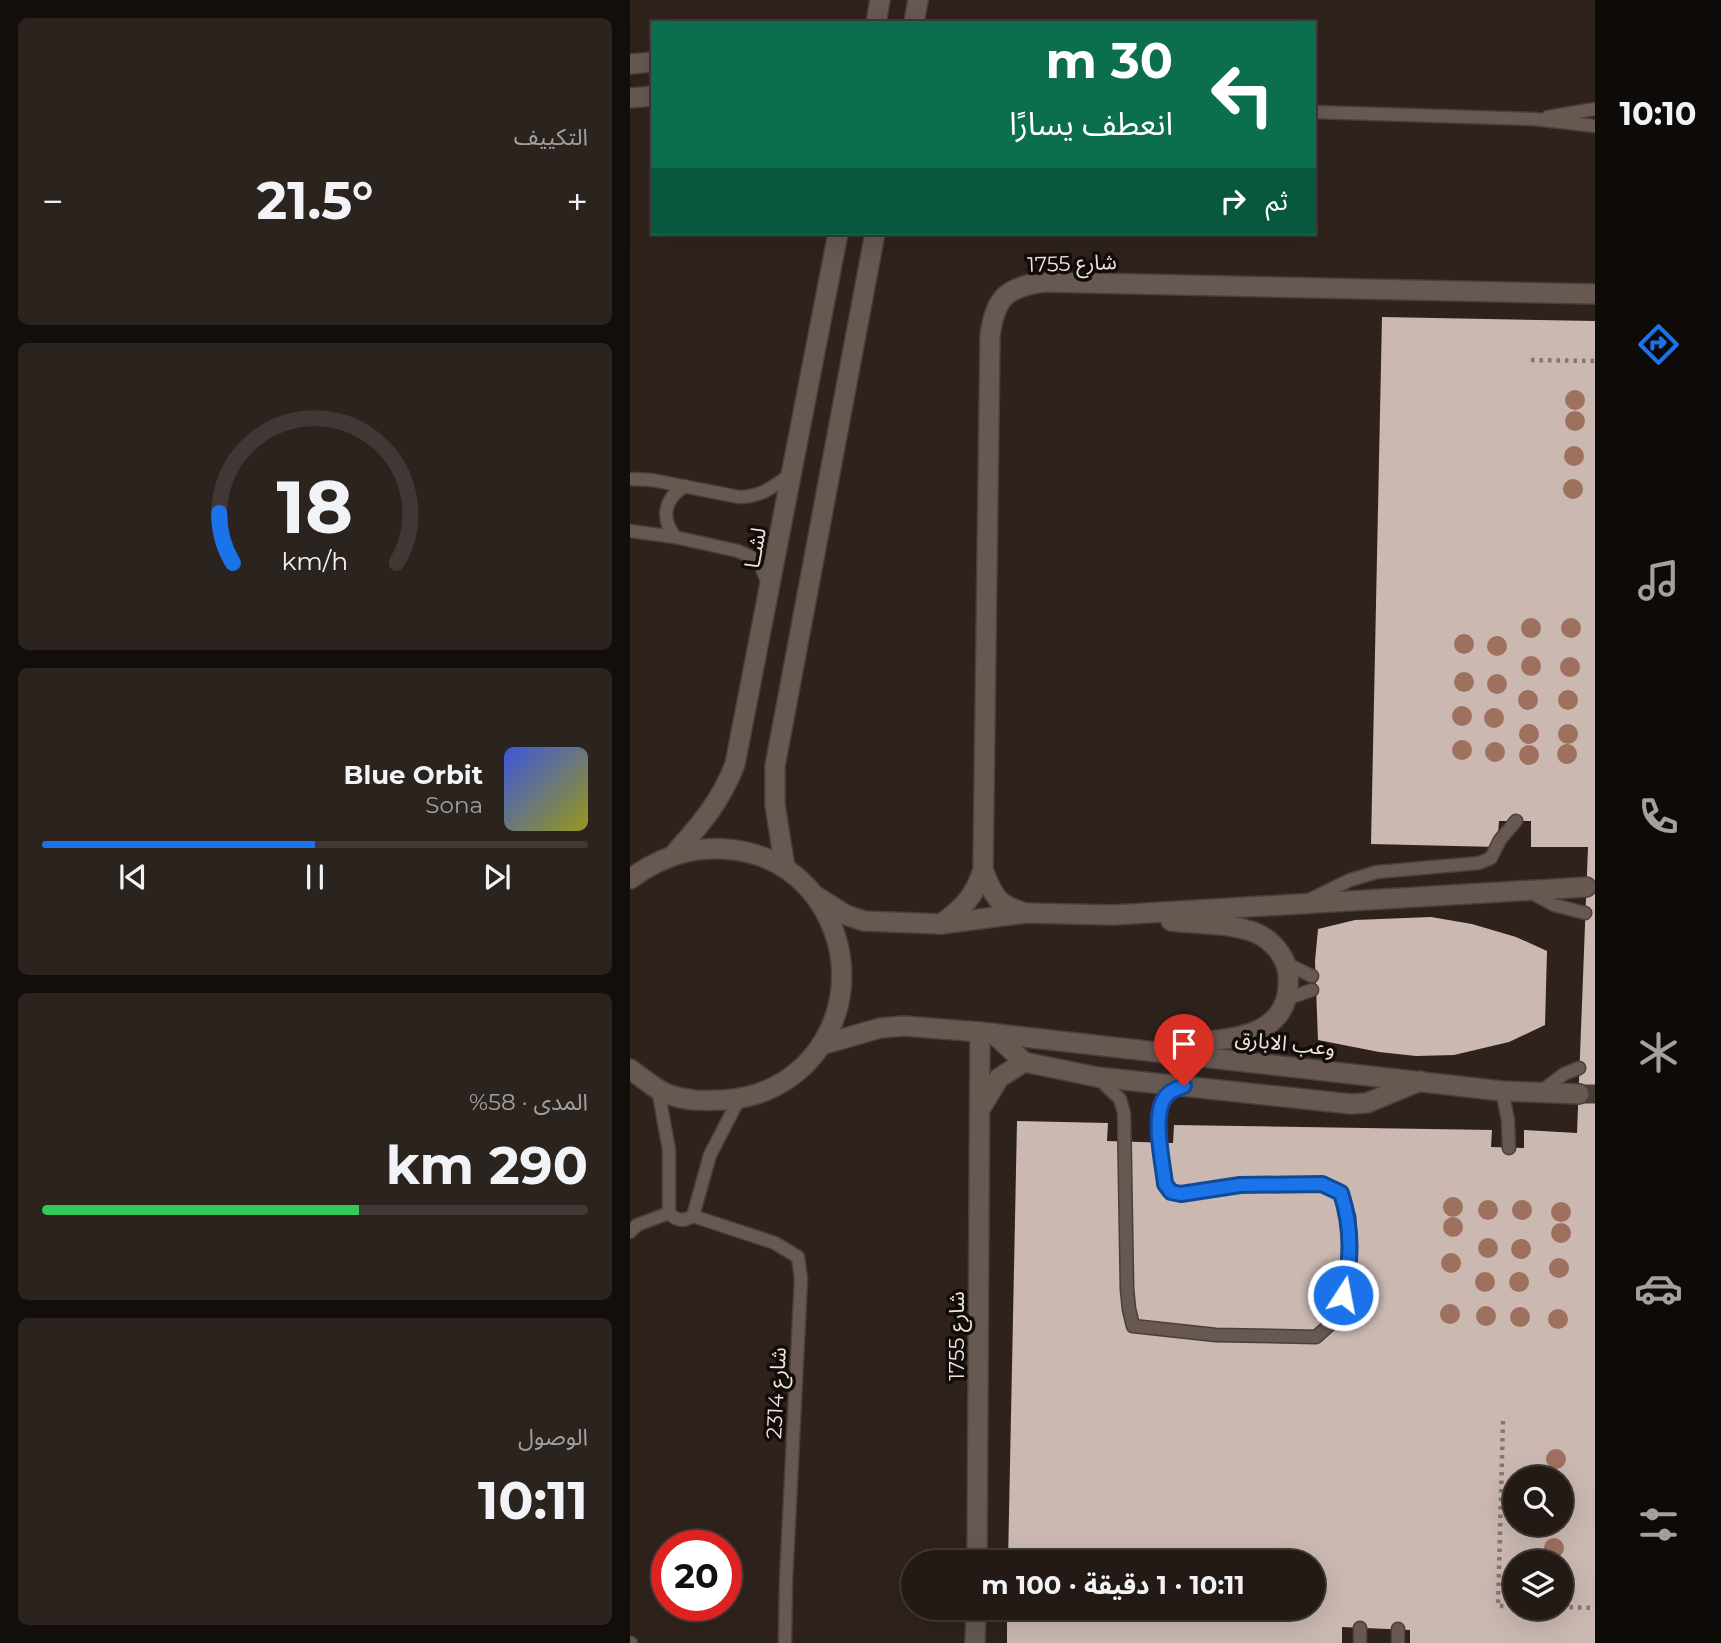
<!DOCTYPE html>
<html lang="ar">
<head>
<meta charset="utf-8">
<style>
  :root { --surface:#231a15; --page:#2b231e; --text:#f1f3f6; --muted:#a3a1a0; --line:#403834; --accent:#1a73e8 }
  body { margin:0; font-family:Montserrat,"Noto Sans Arabic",sans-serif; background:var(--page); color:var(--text); direction:rtl; height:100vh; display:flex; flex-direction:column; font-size:26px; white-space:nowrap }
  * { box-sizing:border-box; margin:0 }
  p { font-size:23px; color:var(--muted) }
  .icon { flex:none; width:38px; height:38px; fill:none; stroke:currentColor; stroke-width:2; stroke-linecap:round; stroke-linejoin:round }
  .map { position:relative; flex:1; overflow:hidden; direction:ltr }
  .panel { display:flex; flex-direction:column; gap:18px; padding:18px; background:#130e0c; width:630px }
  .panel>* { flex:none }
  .banner { position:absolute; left:21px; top:21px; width:665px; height:214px; border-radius:0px; box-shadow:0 7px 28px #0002,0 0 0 2px var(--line); direction:rtl; background:#0b6e4f; color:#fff; overflow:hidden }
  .controls { position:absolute; left:873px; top:1466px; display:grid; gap:14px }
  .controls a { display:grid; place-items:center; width:70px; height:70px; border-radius:50%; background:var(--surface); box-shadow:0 7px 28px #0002,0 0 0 2px var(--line); font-size:35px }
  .speed { position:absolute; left:21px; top:1530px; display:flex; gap:14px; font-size:35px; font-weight:700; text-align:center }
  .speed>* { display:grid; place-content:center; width:91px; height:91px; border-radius:50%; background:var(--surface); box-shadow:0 7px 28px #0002,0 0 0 2px var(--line); line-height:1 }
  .speed .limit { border:10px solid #d22; background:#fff; color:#111 }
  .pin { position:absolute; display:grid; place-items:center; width:60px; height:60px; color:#fff; margin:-72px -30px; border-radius:50% 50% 50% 0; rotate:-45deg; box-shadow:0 0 7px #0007 }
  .pin .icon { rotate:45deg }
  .me { position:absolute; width:77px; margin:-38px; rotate:11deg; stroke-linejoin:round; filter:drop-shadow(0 0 5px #0008) }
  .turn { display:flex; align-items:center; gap:24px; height:147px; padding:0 28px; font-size:32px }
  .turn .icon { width:91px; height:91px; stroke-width:2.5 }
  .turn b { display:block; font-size:49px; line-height:60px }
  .then { display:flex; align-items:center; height:66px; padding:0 28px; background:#0003; gap:14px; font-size:26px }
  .big { font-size:52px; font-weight:700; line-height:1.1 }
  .panel .tile { flex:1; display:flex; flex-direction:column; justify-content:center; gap:10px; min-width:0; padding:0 24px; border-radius:10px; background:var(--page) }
  .panel .dial { align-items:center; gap:0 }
  .dial svg { height:182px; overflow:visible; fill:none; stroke:var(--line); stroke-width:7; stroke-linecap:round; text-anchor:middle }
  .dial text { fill:var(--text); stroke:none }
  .song { display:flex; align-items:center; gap:21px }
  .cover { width:84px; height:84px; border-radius:10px; background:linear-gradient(135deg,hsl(230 70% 55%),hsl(60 70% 35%)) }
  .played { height:7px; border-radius:4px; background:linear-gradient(90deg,var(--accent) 50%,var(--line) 50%) }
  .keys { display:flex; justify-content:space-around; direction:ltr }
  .heat { display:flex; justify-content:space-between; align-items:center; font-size:38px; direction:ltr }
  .charge { height:10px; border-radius:5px; background:linear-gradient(90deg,#34c759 58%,var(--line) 0) }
  .trip { position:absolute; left:271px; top:1550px; width:424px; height:70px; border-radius:35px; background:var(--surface); box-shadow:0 7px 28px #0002,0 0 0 2px var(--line); font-weight:700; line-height:70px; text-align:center; direction:rtl }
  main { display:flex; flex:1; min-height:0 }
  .dock { display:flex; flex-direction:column; width:126px; justify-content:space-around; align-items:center; background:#0e0a08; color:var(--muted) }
  .dock .icon { width:49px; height:49px }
  .dock .current { color:var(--accent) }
  .dock b { font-size:32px; color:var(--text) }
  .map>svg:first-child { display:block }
  .building { fill:#cab8b1; fill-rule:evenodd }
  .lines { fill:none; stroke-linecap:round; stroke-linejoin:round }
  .tertiary-tunnel { stroke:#4c3f39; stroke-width:19; stroke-dasharray:19 10; stroke-linecap:butt }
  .service-casing { stroke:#4a3f3b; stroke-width:15 }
  .minor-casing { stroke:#4a3f3b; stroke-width:22 }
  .tertiary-casing { stroke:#4a3f3b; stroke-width:22 }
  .path { stroke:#827772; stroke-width:4.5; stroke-dasharray:3.5 5; stroke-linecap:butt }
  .service { stroke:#675852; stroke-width:12 }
  .minor { stroke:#675852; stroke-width:19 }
  .tertiary { stroke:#675852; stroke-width:19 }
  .tree { fill:#9e715f }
  .route-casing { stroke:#114b97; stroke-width:18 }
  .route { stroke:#1a73e8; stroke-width:12 }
  .labels { text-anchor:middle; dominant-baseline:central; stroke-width:7; stroke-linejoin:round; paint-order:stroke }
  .street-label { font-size:21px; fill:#ede4e0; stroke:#130d0a }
</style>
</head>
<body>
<main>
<nav class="dock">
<b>10:10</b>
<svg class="icon current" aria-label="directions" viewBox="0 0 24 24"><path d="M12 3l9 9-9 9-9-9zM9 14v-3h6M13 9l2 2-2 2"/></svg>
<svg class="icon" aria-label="music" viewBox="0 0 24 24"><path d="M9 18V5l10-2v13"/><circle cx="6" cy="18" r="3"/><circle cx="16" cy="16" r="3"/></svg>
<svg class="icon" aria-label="phone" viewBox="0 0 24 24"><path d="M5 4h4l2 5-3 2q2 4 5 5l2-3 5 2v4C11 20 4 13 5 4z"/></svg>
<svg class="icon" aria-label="climate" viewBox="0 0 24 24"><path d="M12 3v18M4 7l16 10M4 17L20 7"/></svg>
<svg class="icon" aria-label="car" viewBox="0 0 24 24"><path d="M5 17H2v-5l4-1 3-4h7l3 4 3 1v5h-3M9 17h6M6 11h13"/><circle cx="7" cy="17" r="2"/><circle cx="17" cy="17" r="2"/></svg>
<svg class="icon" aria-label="filters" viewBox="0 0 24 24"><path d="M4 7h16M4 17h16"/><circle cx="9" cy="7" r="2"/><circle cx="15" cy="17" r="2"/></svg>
</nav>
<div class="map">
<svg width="965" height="1643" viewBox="0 0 965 1643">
  <rect width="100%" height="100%" fill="#2f221c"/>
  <g class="building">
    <path d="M752 317 965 321V1643H780V1630L712 1627V1643H377V1608H682V1563H378L387 1121 478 1123 477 1141 543 1143 544 1125 862 1130 861 1147 894 1148V1130L947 1133 958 847H901V821H869L867 847 741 844ZM886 1479H931V1524H886ZM886 1563H931V1608H886Z"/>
    <path d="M801 917 842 924 886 937 917 951 915 1025 879 1042 824 1055 786 1056 749 1052 688 1040 685 961 688 929 725 920Z"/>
  </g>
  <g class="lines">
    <path class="tertiary-tunnel" d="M949 1094H965"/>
    <g class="service-casing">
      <g id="service">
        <path d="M684 112 904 119 965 126"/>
        <path d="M918 117 965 109"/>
        <path d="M0 479 22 480 109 497C131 497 143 487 160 475"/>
        <path d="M0 531 45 537 108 551 121 557 131 566 138 584"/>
        <path d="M45 537C30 517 35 498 55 486"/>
        <path d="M900 892 924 905 955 913"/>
        <path d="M679 900 720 880 747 872 849 863 861 858 870 840 886 821"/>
        <path d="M657 964 682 976"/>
        <path d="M656 999 682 990"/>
        <path d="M468 1078 490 1099 494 1113 497 1289 499 1309 503 1326 586 1335 686 1337 706 1319 719 1271V1217L711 1193 692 1184 610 1185 551 1194 541 1192 535 1184C533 1162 521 1114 537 1096 540 1092 545 1090 550 1087"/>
        <path d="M28 1089 39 1150V1213C47 1221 53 1222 63 1216L80 1155 109 1099"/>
        <path d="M872 1091 878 1120 879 1148"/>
        <path d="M909 1093 934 1074 949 1068"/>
        <path d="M63 1216 145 1243 168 1257 171 1279 156 1580 155 1643"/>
        <path d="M0 1232 7 1225 39 1213"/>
        <path d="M0 1643H1"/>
        <path d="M730 1643V1628"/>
        <path d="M768 1643V1629"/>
      </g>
    </g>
    <g class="minor-casing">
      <g id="minor">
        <path d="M246 23 250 0"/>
        <path d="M284 23 288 0"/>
        <path d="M0 64 23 62"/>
        <path d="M0 98 23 96"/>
        <path d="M45 853C71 824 91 801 105 764 140 587 173 410 208 233"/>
        <path d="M155 868 145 805V766L245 233"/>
        <path d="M353 870C364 897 367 905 396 913"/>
        <path d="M311 924C334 907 344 897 353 870L360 336C365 298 376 287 414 282L965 294"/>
        <path d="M363 1033 394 1062 467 1077 721 1104 737 1103 790 1081"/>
        <path d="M352 1106 369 1078 394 1062"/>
        <path d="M347 1563 350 1032"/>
        <path d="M345 1643 346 1608"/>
      </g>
    </g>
    <g class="tertiary-casing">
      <g id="tertiary">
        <path d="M0 879C37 852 75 842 120 853 149 860 175 879 191 905 243 988 192 1095 93 1100 74 1101 58 1101 40 1095 25 1090 13 1078 0 1069"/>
        <path d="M186 896 216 915 234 921 311 924 396 913 483 915 956 887"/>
        <path d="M537 1043C586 1040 664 1045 658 974 656 956 642 940 626 933 603 923 566 924 541 921"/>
        <path d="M191 1045 250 1028 274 1026 350 1032 872 1091 949 1094"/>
      </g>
    </g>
    <g class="path">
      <path d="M901 360 965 361"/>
      <path d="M873 1421 868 1606H886"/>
      <path d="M931 1607 965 1608"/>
    </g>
    <use href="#service" class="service"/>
    <use href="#minor" class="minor"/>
    <use href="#tertiary" class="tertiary"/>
  </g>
  <g class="tree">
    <circle cx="945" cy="400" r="10"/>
    <circle cx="945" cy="421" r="10"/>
    <circle cx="944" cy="456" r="10"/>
    <circle cx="943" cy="489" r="10"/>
    <circle cx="901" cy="628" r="10"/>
    <circle cx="941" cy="628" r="10"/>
    <circle cx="834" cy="644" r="10"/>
    <circle cx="867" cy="646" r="10"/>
    <circle cx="901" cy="666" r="10"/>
    <circle cx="940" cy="667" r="10"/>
    <circle cx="834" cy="682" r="10"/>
    <circle cx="867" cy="684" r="10"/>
    <circle cx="898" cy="700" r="10"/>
    <circle cx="938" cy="700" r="10"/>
    <circle cx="832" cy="716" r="10"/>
    <circle cx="864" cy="718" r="10"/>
    <circle cx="899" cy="734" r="10"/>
    <circle cx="938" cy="734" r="10"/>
    <circle cx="832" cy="750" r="10"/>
    <circle cx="865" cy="752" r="10"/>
    <circle cx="937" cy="754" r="10"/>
    <circle cx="899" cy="755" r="10"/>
    <circle cx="823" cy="1207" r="10"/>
    <circle cx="858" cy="1210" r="10"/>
    <circle cx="892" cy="1210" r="10"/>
    <circle cx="931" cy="1212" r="10"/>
    <circle cx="823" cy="1227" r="10"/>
    <circle cx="931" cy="1233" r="10"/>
    <circle cx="858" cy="1248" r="10"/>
    <circle cx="891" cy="1249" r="10"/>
    <circle cx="821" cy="1263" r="10"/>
    <circle cx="929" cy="1268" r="10"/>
    <circle cx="855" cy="1282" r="10"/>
    <circle cx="889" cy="1282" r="10"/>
    <circle cx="820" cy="1314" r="10"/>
    <circle cx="856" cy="1316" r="10"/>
    <circle cx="890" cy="1317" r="10"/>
    <circle cx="928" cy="1319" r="10"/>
    <circle cx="926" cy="1459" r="10"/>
    <circle cx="924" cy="1548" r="10"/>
  </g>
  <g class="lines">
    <g class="route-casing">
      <path id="route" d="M554 1086C549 1088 542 1090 538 1094 520 1110 533 1162 535 1184L541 1192 551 1194 610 1185 692 1184 711 1193C722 1227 722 1261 713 1295"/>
    </g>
    <use href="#route" class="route"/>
  </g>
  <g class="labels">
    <g class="street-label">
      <text transform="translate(442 263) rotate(-2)">شارع 1755</text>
      <text transform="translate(125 548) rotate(-80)">لشــا</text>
      <text transform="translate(655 1043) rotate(6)">وعب الابارق</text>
      <text transform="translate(326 1336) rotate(-90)">شارع 1755</text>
      <text transform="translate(146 1393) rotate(-87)">شارع 2314</text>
    </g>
  </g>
</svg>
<div class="controls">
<a><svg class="icon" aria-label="search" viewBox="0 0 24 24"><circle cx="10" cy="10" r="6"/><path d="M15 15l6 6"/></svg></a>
<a><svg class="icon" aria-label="layers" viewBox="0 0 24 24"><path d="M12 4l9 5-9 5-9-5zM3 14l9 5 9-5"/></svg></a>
</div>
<div class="speed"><div class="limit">20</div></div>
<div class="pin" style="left:554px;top:1086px;background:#d93025"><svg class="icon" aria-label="arrive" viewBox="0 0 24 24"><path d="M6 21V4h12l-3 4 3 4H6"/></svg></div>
<svg class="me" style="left:713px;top:1295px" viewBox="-20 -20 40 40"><circle r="17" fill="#1a73e8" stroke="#fff" stroke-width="3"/><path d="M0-11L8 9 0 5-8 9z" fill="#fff"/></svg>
<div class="trip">10:11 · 1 دقيقة · 100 m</div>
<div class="banner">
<div class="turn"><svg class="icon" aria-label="left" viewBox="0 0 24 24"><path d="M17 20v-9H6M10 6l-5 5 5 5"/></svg><div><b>30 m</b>انعطف يسارًا</div></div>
<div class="then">ثم<svg class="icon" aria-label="right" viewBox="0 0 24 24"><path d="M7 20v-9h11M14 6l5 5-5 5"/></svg></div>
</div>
</div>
<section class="panel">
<div class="tile"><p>التكييف</p>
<div class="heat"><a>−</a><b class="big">21.5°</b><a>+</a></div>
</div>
<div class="tile dial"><svg viewBox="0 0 100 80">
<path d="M14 69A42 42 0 1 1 86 69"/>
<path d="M14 69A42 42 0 0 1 8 47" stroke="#1a73e8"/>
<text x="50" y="56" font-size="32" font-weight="700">18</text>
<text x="50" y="72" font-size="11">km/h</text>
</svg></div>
<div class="tile">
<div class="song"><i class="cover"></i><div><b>Blue Orbit</b><p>Sona</p></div></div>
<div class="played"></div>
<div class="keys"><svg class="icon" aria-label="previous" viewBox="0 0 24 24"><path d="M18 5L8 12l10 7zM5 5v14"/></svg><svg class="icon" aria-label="pause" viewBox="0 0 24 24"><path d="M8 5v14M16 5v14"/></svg><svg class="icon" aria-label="next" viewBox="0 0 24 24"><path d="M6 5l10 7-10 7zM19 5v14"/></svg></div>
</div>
<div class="tile"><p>المدى · 58%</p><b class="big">290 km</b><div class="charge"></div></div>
<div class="tile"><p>الوصول</p><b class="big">10:11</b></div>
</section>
</main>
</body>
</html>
